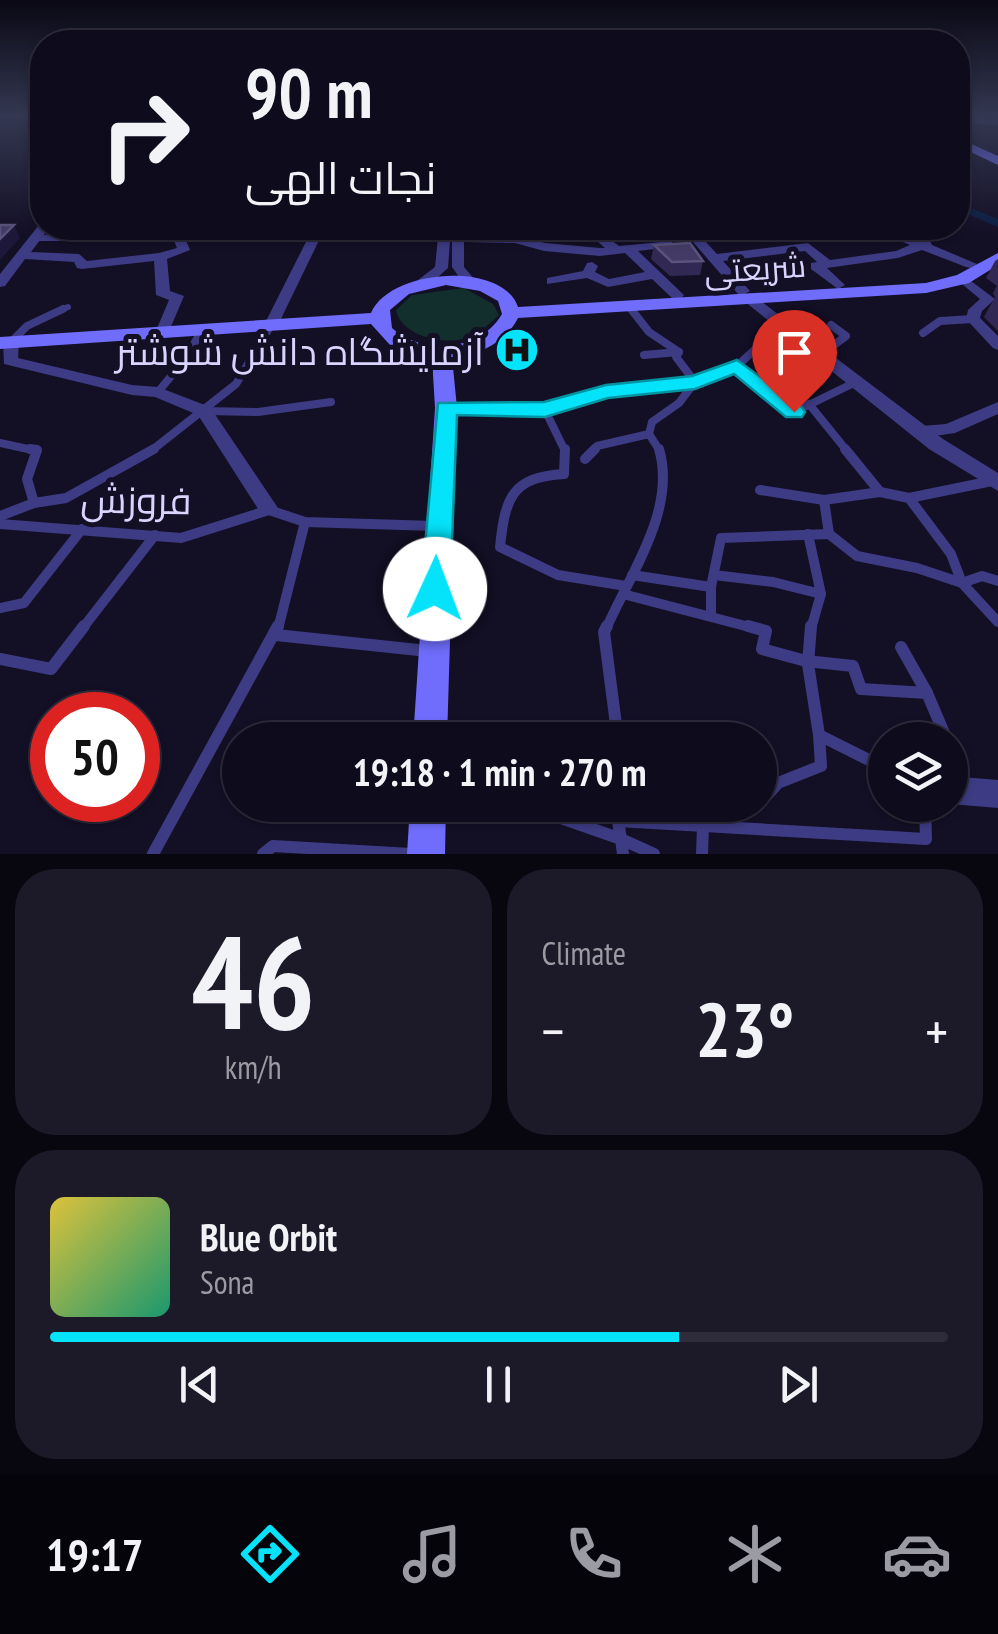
<!DOCTYPE html>
<html lang="en">
<head>
<meta charset="utf-8">
<style>
  :root { --surface:#0e0b1c; --page:#1c1929; --text:#f1f3f6; --muted:#9b9ba3; --line:#2e2b3b; --accent:#04e3fa }
  body { margin:0; font-family:"PT Sans Narrow",Cairo,sans-serif; background:var(--page); color:var(--text); height:100vh; display:flex; flex-direction:column; font-size:38px; white-space:nowrap }
  * { box-sizing:border-box; margin:0 }
  p { font-size:32px; color:var(--muted) }
  .icon { flex:none; width:55px; height:55px; fill:none; stroke:currentColor; stroke-width:2; stroke-linecap:round; stroke-linejoin:round }
  .map { position:relative; height:854px; overflow:hidden }
  .side { display:flex; flex-direction:column; gap:15px; padding:15px; background:#08060f; flex:1 }
  .side>* { flex:none }
  .hud { position:absolute; left:30px; top:30px; width:940px; height:210px; border-radius:40px; box-shadow:0 2px 8px #0004,0 0 0 2px var(--line); background:#0e0b1c; color:var(--text); overflow:hidden }
  .tools { position:absolute; left:868px; top:722px; display:grid; gap:20px }
  .tools a { display:grid; place-items:center; width:100px; height:100px; border-radius:50%; background:var(--surface); box-shadow:0 2px 8px #0004,0 0 0 2px var(--line); font-size:50px }
  .speed { position:absolute; left:30px; top:692px; display:flex; gap:20px; font-size:50px; font-weight:700; text-align:center }
  .speed>* { display:grid; place-content:center; width:130px; height:130px; border-radius:50%; background:var(--surface); box-shadow:0 2px 8px #0004,0 0 0 2px var(--line); line-height:1 }
  .speed .limit { border:15px solid #d22; background:#fff; color:#111 }
  .pin { position:absolute; display:grid; place-items:center; width:85px; height:85px; color:#fff; margin:-102px -42px; border-radius:50% 50% 50% 0; rotate:-45deg; box-shadow:0 0 10px #0007 }
  .pin .icon { rotate:45deg }
  .me { position:absolute; width:110px; margin:-55px; rotate:2deg; stroke-linejoin:round; filter:drop-shadow(0 0 8px #0008) }
  .turn { display:flex; align-items:center; gap:35px; height:210px; padding:0 50px; font-size:45px }
  .turn .icon { width:130px; height:130px; stroke-width:2.5 }
  .turn b { display:block; font-size:70px; line-height:85px }
  .big { font-size:75px; font-weight:700; line-height:1.1 }
  .side .tile { flex:1; display:flex; flex-direction:column; justify-content:center; gap:15px; min-width:0; padding:0 35px; border-radius:40px; background:var(--page) }
  .side .dial { align-items:center; gap:0 }
  .dial b { font-size:130px; line-height:1 }
  .song { display:flex; align-items:center; gap:30px }
  .cover { width:120px; height:120px; border-radius:15px; background:linear-gradient(135deg,hsl(50 70% 55%),hsl(160 70% 35%)) }
  .played { height:10px; border-radius:5px; background:linear-gradient(90deg,var(--accent) 70%,var(--line) 70%) }
  .keys { display:flex; justify-content:space-around; direction:ltr }
  .heat { display:flex; justify-content:space-between; align-items:center; font-size:55px; direction:ltr }
  .side .tiles { flex:1; display:grid; gap:15px; grid-template-columns:1fr 1fr }
  .tile:last-child { grid-column:span 2 }
  .trip { position:absolute; left:222px; top:722px; width:555px; height:100px; border-radius:50px; background:var(--surface); box-shadow:0 2px 8px #0004,0 0 0 2px var(--line); font-weight:700; line-height:100px; text-align:center }
  .menu { display:flex; height:160px; justify-content:space-around; align-items:center; background:#06040b; color:var(--muted) }
  .menu .icon { width:70px; height:70px }
  .menu .active { color:var(--accent) }
  .menu b { font-size:45px; color:var(--text) }
  .map>svg:first-child { display:block }
  .green { fill:#122f2e }
  .lines { fill:none; stroke-linecap:round; stroke-linejoin:round }
  .canal { fill:#0b1f42; fill-rule:evenodd }
  .service-far3 { stroke:#3d3b83; stroke-width:6 }
  .service-far2 { stroke:#3d3b83; stroke-width:8 }
  .service-far1 { stroke:#3d3b83; stroke-width:10 }
  .service { stroke:#3d3b83; stroke-width:12 }
  .minor { fill:#3d3b83; fill-rule:evenodd }
  .tertiary { fill:#3d3b83; fill-rule:evenodd }
  .secondary { fill:#706dfd; fill-rule:evenodd }
  .wall { fill:#312953 }
  .shaded-wall { fill:#1d1739 }
  .building { fill:#433b65; stroke:#5a537d; stroke-width:2.5 }
  .route { fill:#04e3fa; stroke:#0394a2; stroke-width:2.5 }
  .labels { text-anchor:middle; dominant-baseline:central; stroke-width:10; stroke-linejoin:round; paint-order:stroke }
  .far-street-label { font-size:32px; fill:#d9d4fe; stroke:#130f25 }
  .poi-label { font-size:38px; fill:#d9d4fe; stroke:#130f25; text-anchor:end }
  .street-label { font-size:38px; fill:#d9d4fe; stroke:#130f25 }
</style>
</head>
<body>
<div class="map">
<svg width="998" height="854" viewBox="0 0 998 854">
  <rect width="100%" height="100%" fill="#130f25"/>
  <path class="green" d="M464 288 493 304 499 315C487 326 474 338 457 340 435 343 400 333 396 310L412 295Z"/>
  <g class="lines">
    <path class="canal" d="M958 203 998 219V227L958 210Z"/>
    <g class="service-far3">
      <path d="M268 231 271 228"/>
      <path d="M34 238H102"/>
      <path d="M629 307 633 312"/>
      <path d="M57 312 68 307"/>
    </g>
    <g class="service-far2">
      <path d="M631 309 649 332 679 352 676 357 695 382"/>
      <path d="M923 333 940 321 973 319"/>
      <path d="M12 341 27 326 63 309"/>
      <path d="M822 354 846 336 831 325"/>
      <path d="M644 355 679 352"/>
      <path d="M737 366 794 412 856 382"/>
      <path d="M158 392 186 358 202 330"/>
      <path d="M809 404 847 451"/>
      <path d="M449 408 545 410 606 392 695 382 737 366 761 344 793 332"/>
      <path d="M545 410 565 451"/>
      <path d="M204 411 258 412 331 402"/>
      <path d="M0 443 37 451"/>
      <path d="M151 451 236 384 271 325"/>
      <path d="M592 451 597 446 649 434"/>
      <path d="M660 451 649 434 652 422 679 403 695 382"/>
    </g>
    <g class="service-far1">
      <path d="M30 449 37 450 27 479 34 503"/>
      <path d="M565 449 564 474C511 477 505 499 500 547L558 575 626 586"/>
      <path d="M845 449 880 492 909 498 992 481"/>
      <path d="M585 459 595 449"/>
      <path d="M760 490 824 500"/>
      <path d="M0 516 34 503 66 498 154 449"/>
      <path d="M0 524 181 538 269 510 305 522 435 526"/>
      <path d="M829 534 857 556 917 568 962 583 951 554 909 498"/>
      <path d="M632 575 711 587 721 538 829 534 824 500 880 492"/>
      <path d="M714 575 773 582 821 594 808 534"/>
      <path d="M998 581 982 576 962 583 998 622"/>
      <path d="M711 587V615"/>
      <path d="M623 594 757 629"/>
      <path d="M0 608 24 603 82 529"/>
      <path d="M82 629 155 535"/>
      <path d="M278 629 305 522"/>
      <path d="M606 629C630 574 677 510 659 449"/>
      <path d="M811 629 821 594"/>
    </g>
    <g class="service">
      <path d="M607 626 604 632 618 740"/>
      <path d="M748 626 766 631 762 649 806 661 853 666 861 689 927 693 947 740"/>
      <path d="M811 626 808 664 819 735"/>
      <path d="M276 635 428 651"/>
      <path d="M901 647 927 693"/>
      <path d="M0 659 51 669 84 626"/>
      <path d="M950 748 967 787"/>
      <path d="M760 803 778 783 821 766 819 735 885 768"/>
      <path d="M524 805 621 839 623 854"/>
      <path d="M618 821 619 805"/>
      <path d="M153 854 278 626"/>
      <path d="M263 854 273 846 411 854"/>
      <path d="M654 854 621 839 618 821 926 839 925 805"/>
      <path d="M702 854 703 826 758 805"/>
    </g>
    <g class="minor">
      <path d="M958 117 998 119V125L958 123Z"/>
      <path d="M39 225 49 228 31 252 79 254 87 261 159 253 177 248 173 238 175 228H187L185 238 190 250 167 259 170 291 184 296 167 336H157L155 333 169 300 156 295 154 261 82 269 77 268 74 262 25 259 5 286 0 287V274Z"/>
      <path d="M313 228H325L278 325 271 329 266 328 264 325Z"/>
      <path d="M439 228H451L448 268 428 286H418V280L435 267Z"/>
      <path d="M452 228H464V234L516 235 545 243 600 248H605L582 228H595L619 246 672 241V247L638 251 684 295 682 298H672L652 279 608 287 587 278 547 284V278L583 271 587 263 592 262 598 266 595 272 609 279 645 272 625 253 600 256 544 251 515 243 464 242V267L476 281 474 284H464L452 267Z"/>
      <path d="M681 228H693L717 254 808 243 830 260 896 251 910 245 870 228C892 227 909 241 930 241L932 245 977 264 971 268 966 267 922 250 898 258 827 268 845 285 838 289 811 269V263L817 262 805 251 723 261 750 291 743 295 738 294Z"/>
      <path d="M963 275 995 299 982 311 980 318 998 336V350L993 348 966 319 968 310 980 299 956 279Z"/>
      <path d="M11 337 19 342 18 358 132 385 158 387 210 407 276 505 279 510 276 515H262L198 415 155 397 132 395 4 364 3 342Z"/>
      <path d="M998 402V414L955 433 921 438 912 432 921 426 946 424Z"/>
      <path d="M950 776 998 780V808L950 804Z"/>
    </g>
    <path class="tertiary" d="M750 293 943 439 998 473V491L929 449 744 301 742 298Z"/>
    <g class="secondary">
      <path d="M958 138 998 156V165L958 146Z"/>
      <path d="M998 253V265L969 283 926 293 518 318C505 343 480 355 452 357L457 408 447 740H413L435 408 432 358 390 345 371 324 0 349V337L371 313C389 269 502 260 518 307L926 283 957 275ZM446 285 480 291 498 301 502 314C481 351 423 356 392 328L390 310 409 294Z"/>
      <path d="M410 805H446L445 854H407Z"/>
    </g>
  </g>
  <g class="wall">
    <path d="M654 245 703 261 700 275 670 276 651 259Z"/>
    <path d="M998 259V331L984 317 995 297 993 293 997 286 986 278 995 261Z"/>
  </g>
  <path class="shaded-wall" d="M14 225 20 238 0 260V239Z"/>
  <g class="building">
    <path d="M0 225H14L0 239Z"/>
    <path d="M690 243 703 261 672 262 654 245Z"/>
  </g>
  <linearGradient id="sky" x2="0" y2="1"><stop stop-color="#0a0814"/><stop offset="0.49" stop-color="#333751"/><stop offset="1" stop-color="#333751" stop-opacity="0"/></linearGradient>
  <rect width="998" height="236" fill="url(#sky)"/>
  <path class="route" d="M737 360 802 407 805 412 802 417H786L734 374 695 389 608 398 545 417 457 415 450 589 445 597 435 601 425 597 421 589 438 403 544 402 606 385 692 376Z"/>
  <defs>
    <g id="hospital-disc" transform="scale(2.25)"><circle r="9.5" fill="#04e3fa" stroke="#130f25"/><path d="M-5-5h3v3.5h4V-5h3V5h-3V1.5h-4V5h-3Z" fill="#111"/></g>
  </defs>
  <g fill-rule="evenodd">
    <use href="#hospital-disc" x="517" y="350"/>
  </g>
  <g class="labels">
    <g class="far-street-label">
      <text transform="translate(755 268) rotate(-4)">شریعتی</text>
    </g>
    <g class="poi-label">
      <text x="484" y="350">آزمایشگاه دانش شوشتر</text>
    </g>
    <g class="street-label">
      <text transform="translate(136 499) rotate(1)">فروزش</text>
    </g>
  </g>
</svg>
<div class="tools">
<a><svg class="icon" aria-label="layers" viewBox="0 0 24 24"><path d="M12 4l9 5-9 5-9-5zM3 14l9 5 9-5"/></svg></a>
</div>
<div class="speed"><div class="limit">50</div></div>
<div class="pin" style="left:794px;top:412px;background:#d93025"><svg class="icon" aria-label="arrive" viewBox="0 0 24 24"><path d="M6 21V4h12l-3 4 3 4H6"/></svg></div>
<svg class="me" style="left:435px;top:589px" viewBox="-20 -20 40 40"><circle r="19" fill="#fff"/><path d="M0-13L10 11 0 6-10 11z" fill="#04e3fa"/></svg>
<div class="trip">19:18 · 1 min · 270 m</div>
<div class="hud">
<div class="turn"><svg class="icon" aria-label="right" viewBox="0 0 24 24"><path d="M7 20v-9h11M14 6l5 5-5 5"/></svg><div><b>90 m</b>نجات الهی</div></div>
</div>
</div>
<section class="side">
<div class="tiles">
<div class="tile dial"><b>46</b><p>km/h</p></div>
<div class="tile"><p>Climate</p>
<div class="heat"><a>−</a><b class="big">23°</b><a>+</a></div>
</div>
<div class="tile">
<div class="song"><i class="cover"></i><div><b>Blue Orbit</b><p>Sona</p></div></div>
<div class="played"></div>
<div class="keys"><svg class="icon" aria-label="previous" viewBox="0 0 24 24"><path d="M18 5L8 12l10 7zM5 5v14"/></svg><svg class="icon" aria-label="pause" viewBox="0 0 24 24"><path d="M8 5v14M16 5v14"/></svg><svg class="icon" aria-label="next" viewBox="0 0 24 24"><path d="M6 5l10 7-10 7zM19 5v14"/></svg></div>
</div>
</div>
</section>
<nav class="menu">
<b>19:17</b>
<svg class="icon active" aria-label="directions" viewBox="0 0 24 24"><path d="M12 3l9 9-9 9-9-9zM9 14v-3h6M13 9l2 2-2 2"/></svg>
<svg class="icon" aria-label="music" viewBox="0 0 24 24"><path d="M9 18V5l10-2v13"/><circle cx="6" cy="18" r="3"/><circle cx="16" cy="16" r="3"/></svg>
<svg class="icon" aria-label="phone" viewBox="0 0 24 24"><path d="M5 4h4l2 5-3 2q2 4 5 5l2-3 5 2v4C11 20 4 13 5 4z"/></svg>
<svg class="icon" aria-label="climate" viewBox="0 0 24 24"><path d="M12 3v18M4 7l16 10M4 17L20 7"/></svg>
<svg class="icon" aria-label="car" viewBox="0 0 24 24"><path d="M5 17H2v-5l4-1 3-4h7l3 4 3 1v5h-3M9 17h6M6 11h13"/><circle cx="7" cy="17" r="2"/><circle cx="17" cy="17" r="2"/></svg>
</nav>
</body>
</html>
